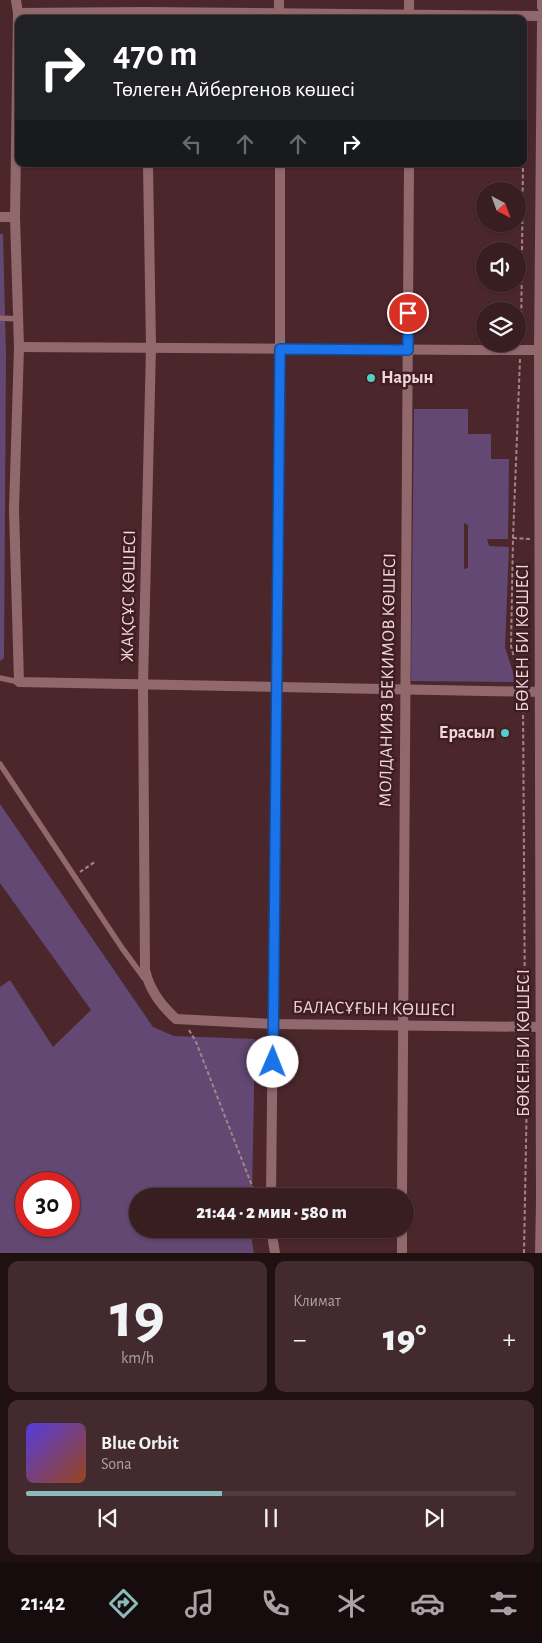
<!DOCTYPE html>
<html lang="ru">
<head>
<meta charset="utf-8">
<style>
  :root { --surface:#381d21; --page:#432a2e; --text:#f1f3f6; --muted:#aba2a5; --line:#523b3f; --accent:#8bbbb9 }
  body { margin:0; font-family:"Alegreya Sans",sans-serif; background:var(--page); color:var(--text); height:100vh; display:flex; flex-direction:column; font-size:19px; white-space:nowrap }
  * { box-sizing:border-box; margin:0 }
  p { font-size:16px; color:var(--muted) }
  .icon { flex:none; width:28px; height:28px; fill:none; stroke:currentColor; stroke-width:2; stroke-linecap:round; stroke-linejoin:round }
  .map { position:relative; height:1253px; overflow:hidden }
  .panel { display:flex; flex-direction:column; gap:8px; padding:8px; background:#1f1012; flex:1 }
  .panel>* { flex:none }
  .top-card { position:absolute; left:15px; top:15px; width:512px; height:152px; border-radius:10px; box-shadow:0 1px 4px #0004,0 0 0 1px var(--line); background:#202124; color:#fff; overflow:hidden }
  .needle { width:32px; rotate:139deg }
  .buttons { position:absolute; left:476px; top:182px; display:grid; gap:10px }
  .buttons a { display:grid; place-items:center; width:50px; height:50px; border-radius:50%; background:var(--surface); box-shadow:0 1px 4px #0004,0 0 0 1px var(--line); font-size:25px }
  .speed { position:absolute; left:15px; top:1172px; display:flex; gap:10px; font-size:25px; font-weight:700; text-align:center }
  .speed>* { display:grid; place-content:center; width:65px; height:65px; border-radius:50%; background:var(--surface); box-shadow:0 1px 4px #0004,0 0 0 1px var(--line); line-height:1 }
  .speed .limit { border:8px solid #d22; background:#fff; color:#111 }
  .pin { position:absolute; display:grid; place-items:center; width:42px; height:42px; color:#fff; margin:-21px; border:2px solid #fff; border-radius:50%; box-shadow:0 1px 5px #0007 }
  .me { position:absolute; width:55px; margin:-28px; rotate:1deg; stroke-linejoin:round; filter:drop-shadow(0 0 4px #0008) }
  .turn { display:flex; align-items:center; gap:18px; height:105px; padding:0 15px; font-size:22px }
  .turn .icon { width:65px; height:65px; stroke-width:2.5 }
  .turn b { display:block; font-size:35px; line-height:42px }
  .lanes { display:flex; align-items:center; height:48px; padding:0 15px; background:#0003; justify-content:center; gap:25px; direction:ltr }
  .lanes .off { opacity:.35 }
  .big { font-size:38px; font-weight:800; line-height:1.1 }
  .panel .tile { flex:1; display:flex; flex-direction:column; justify-content:center; gap:8px; min-width:0; padding:0 18px; border-radius:10px; background:var(--page) }
  .panel .dial { align-items:center; gap:0 }
  .dial b { font-size:65px; line-height:1 }
  .song { display:flex; align-items:center; gap:15px }
  .cover { width:60px; height:60px; border-radius:8px; background:linear-gradient(135deg,hsl(250 70% 55%),hsl(20 70% 35%)) }
  .played { height:5px; border-radius:2px; background:linear-gradient(90deg,var(--accent) 40%,var(--line) 40%) }
  .keys { display:flex; justify-content:space-around; direction:ltr }
  .heat { display:flex; justify-content:space-between; align-items:center; font-size:28px; direction:ltr }
  .panel .tiles { flex:1; display:grid; gap:8px; grid-template-columns:1fr 1fr }
  .tile:last-child { grid-column:span 2 }
  .trip { position:absolute; left:129px; top:1188px; width:285px; height:50px; border-radius:25px; background:var(--surface); box-shadow:0 1px 4px #0004,0 0 0 1px var(--line); font-weight:800; line-height:50px; text-align:center }
  .tab-bar { display:flex; height:80px; justify-content:space-around; align-items:center; background:#160c0d; color:var(--muted) }
  .tab-bar .icon { width:35px; height:35px }
  .tab-bar .current { color:var(--accent) }
  .tab-bar b { font-size:22px; color:var(--text) }
  .map>svg:first-child { display:block }
  .green { fill:#624872; fill-rule:evenodd }
  .lines { fill:none; stroke-linecap:round; stroke-linejoin:round }
  .path { stroke:#a38588; stroke-width:2; stroke-dasharray:4 2.5; stroke-linecap:butt }
  .service { stroke:#91696d; stroke-width:5.5 }
  .minor { stroke:#91696d; stroke-width:10 }
  .tertiary { stroke:#91696d; stroke-width:10 }
  .route-casing { stroke:#114b97; stroke-width:12 }
  .route { stroke:#1a73e8; stroke-width:9 }
  .poi-dot { fill:#53cdc9; stroke:#401d22; stroke-width:2 }
  .labels { text-anchor:middle; dominant-baseline:central; stroke-width:5; stroke-linejoin:round; paint-order:stroke }
  .poi-label { font-size:18px; font-weight:bold; fill:#f0d7d9; stroke:#401d22; text-anchor:start }
  .street-label { font-size:18px; fill:#f0d7d9; stroke:#401d22 }
</style>
</head>
<body>
<div class="map">
<svg width="542" height="1253" viewBox="0 0 542 1253">
  <rect width="100%" height="100%" fill="#4b272c"/>
  <g class="green">
    <path d="M0 234H3L5 315H0Z"/>
    <path d="M0 320 5 321 6 353 4 658 0 661Z"/>
    <path d="M414 409H468V434H491V459H509L508 539H487L489 546 509 547 505 647 516 682 411 681ZM464 523 468 525V568L464 569Z"/>
    <path d="M0 804 153 1027 174 1036 255 1039 252 1196H138V1229H252V1242L254 1253H0V987L10 980 53 1047 91 1010 0 883ZM26 1184H69V1226H26Z"/>
  </g>
  <g class="lines">
    <g class="path">
      <path d="M524 59V25"/>
      <path d="M521 341 523 164"/>
      <path d="M520 359 513 538 511 646 521 682"/>
      <path d="M513 538 530 539"/>
      <path d="M523 702 525 1017"/>
      <path d="M80 872 96 861"/>
      <path d="M189 1030 196 1042 256 1196"/>
      <path d="M524 1253 528 1036"/>
    </g>
    <g class="service">
      <path d="M0 318 18 319"/>
      <path d="M0 678 19 682"/>
      <path d="M0 764 122 948 144 978"/>
    </g>
    <g class="minor">
      <path d="M16 0 18 13 15 217 19 347 14 510 19 682 542 692"/>
      <path d="M279 0V19"/>
      <path d="M409 0V19"/>
      <path d="M18 13 146 12 542 16"/>
      <path d="M148 164 151 347 143 684 145 970C150 991 161 1005 176 1019L273 1024 542 1027"/>
      <path d="M0 217H15"/>
      <path d="M19 347 475 350H542"/>
      <path d="M271 1196 280 349V164"/>
      <path d="M402 1196 409 164"/>
      <path d="M271 1229 275 1253"/>
      <path d="M402 1253V1229"/>
    </g>
    <g class="tertiary">
      <path d="M542 0V7"/>
      <path d="M540 1253 541 1201 539 350 542 23"/>
    </g>
  </g>
  <g class="lines">
    <g class="route-casing">
      <path id="route" d="M273 1062 280 349 408 350V313"/>
    </g>
    <use href="#route" class="route"/>
  </g>
  <g class="poi-dot">
    <circle cx="371" cy="378" r="5"/>
    <circle cx="505" cy="733" r="5"/>
  </g>
  <g class="labels">
    <g class="poi-label">
      <text x="381" y="378">Нарын</text>
      <text x="495" y="733" text-anchor="end">Ерасыл</text>
    </g>
    <g class="street-label">
      <text transform="translate(129 596) rotate(-89)">ЖАҚСҰС КӨШЕСІ</text>
      <text transform="translate(523 638) rotate(-90)">БӨКЕН БИ КӨШЕСІ</text>
      <text transform="translate(388 680) rotate(-89)">МОЛДАНИЯЗ БЕКИМОВ КӨШЕСІ</text>
      <text transform="translate(374 1009) rotate(1)">БАЛАСҰҒЫН КӨШЕСІ</text>
      <text transform="translate(524 1043) rotate(-90)">БӨКЕН БИ КӨШЕСІ</text>
    </g>
  </g>
</svg>
<div class="buttons">
<a><svg class="needle" viewBox="-14 -14 28 28"><path d="M0-13l5 13h-10z" fill="#e53935"/><path d="M0 13l5-13h-10z" fill="#aba2a5"/></svg></a>
<a><svg class="icon" aria-label="sound" viewBox="0 0 24 24"><path d="M4 9h4l5-4v14l-5-4H4zM17 9q2 3 0 6"/></svg></a>
<a><svg class="icon" aria-label="layers" viewBox="0 0 24 24"><path d="M12 4l9 5-9 5-9-5zM3 14l9 5 9-5"/></svg></a>
</div>
<div class="speed"><div class="limit">30</div></div>
<div class="pin" style="left:408px;top:313px;background:#d93025"><svg class="icon" aria-label="arrive" viewBox="0 0 24 24"><path d="M6 21V4h12l-3 4 3 4H6"/></svg></div>
<svg class="me" style="left:273px;top:1062px" viewBox="-20 -20 40 40"><circle r="19" fill="#fff"/><path d="M0-13L10 11 0 6-10 11z" fill="#1a73e8"/></svg>
<div class="trip">21:44 · 2 мин · 580 m</div>
<div class="top-card">
<div class="turn"><svg class="icon" aria-label="right" viewBox="0 0 24 24"><path d="M7 20v-9h11M14 6l5 5-5 5"/></svg><div><b>470 m</b>Төлеген Айбергенов көшесі</div></div>
<div class="lanes"><svg class="icon off" aria-label="left" viewBox="0 0 24 24"><path d="M17 20v-9H6M10 6l-5 5 5 5"/></svg><svg class="icon off" aria-label="ahead" viewBox="0 0 24 24"><path d="M12 20V5M6 11l6-6 6 6"/></svg><svg class="icon off" aria-label="ahead" viewBox="0 0 24 24"><path d="M12 20V5M6 11l6-6 6 6"/></svg><svg class="icon" aria-label="right" viewBox="0 0 24 24"><path d="M7 20v-9h11M14 6l5 5-5 5"/></svg></div>
</div>
</div>
<section class="panel">
<div class="tiles">
<div class="tile dial"><b>19</b><p>km/h</p></div>
<div class="tile"><p>Климат</p>
<div class="heat"><a>−</a><b class="big">19°</b><a>+</a></div>
</div>
<div class="tile">
<div class="song"><i class="cover"></i><div><b>Blue Orbit</b><p>Sona</p></div></div>
<div class="played"></div>
<div class="keys"><svg class="icon" aria-label="previous" viewBox="0 0 24 24"><path d="M18 5L8 12l10 7zM5 5v14"/></svg><svg class="icon" aria-label="pause" viewBox="0 0 24 24"><path d="M8 5v14M16 5v14"/></svg><svg class="icon" aria-label="next" viewBox="0 0 24 24"><path d="M6 5l10 7-10 7zM19 5v14"/></svg></div>
</div>
</div>
</section>
<nav class="tab-bar">
<b>21:42</b>
<svg class="icon current" aria-label="directions" viewBox="0 0 24 24"><path d="M12 3l9 9-9 9-9-9zM9 14v-3h6M13 9l2 2-2 2"/></svg>
<svg class="icon" aria-label="music" viewBox="0 0 24 24"><path d="M9 18V5l10-2v13"/><circle cx="6" cy="18" r="3"/><circle cx="16" cy="16" r="3"/></svg>
<svg class="icon" aria-label="phone" viewBox="0 0 24 24"><path d="M5 4h4l2 5-3 2q2 4 5 5l2-3 5 2v4C11 20 4 13 5 4z"/></svg>
<svg class="icon" aria-label="climate" viewBox="0 0 24 24"><path d="M12 3v18M4 7l16 10M4 17L20 7"/></svg>
<svg class="icon" aria-label="car" viewBox="0 0 24 24"><path d="M5 17H2v-5l4-1 3-4h7l3 4 3 1v5h-3M9 17h6M6 11h13"/><circle cx="7" cy="17" r="2"/><circle cx="17" cy="17" r="2"/></svg>
<svg class="icon" aria-label="filters" viewBox="0 0 24 24"><path d="M4 7h16M4 17h16"/><circle cx="9" cy="7" r="2"/><circle cx="15" cy="17" r="2"/></svg>
</nav>
</body>
</html>
